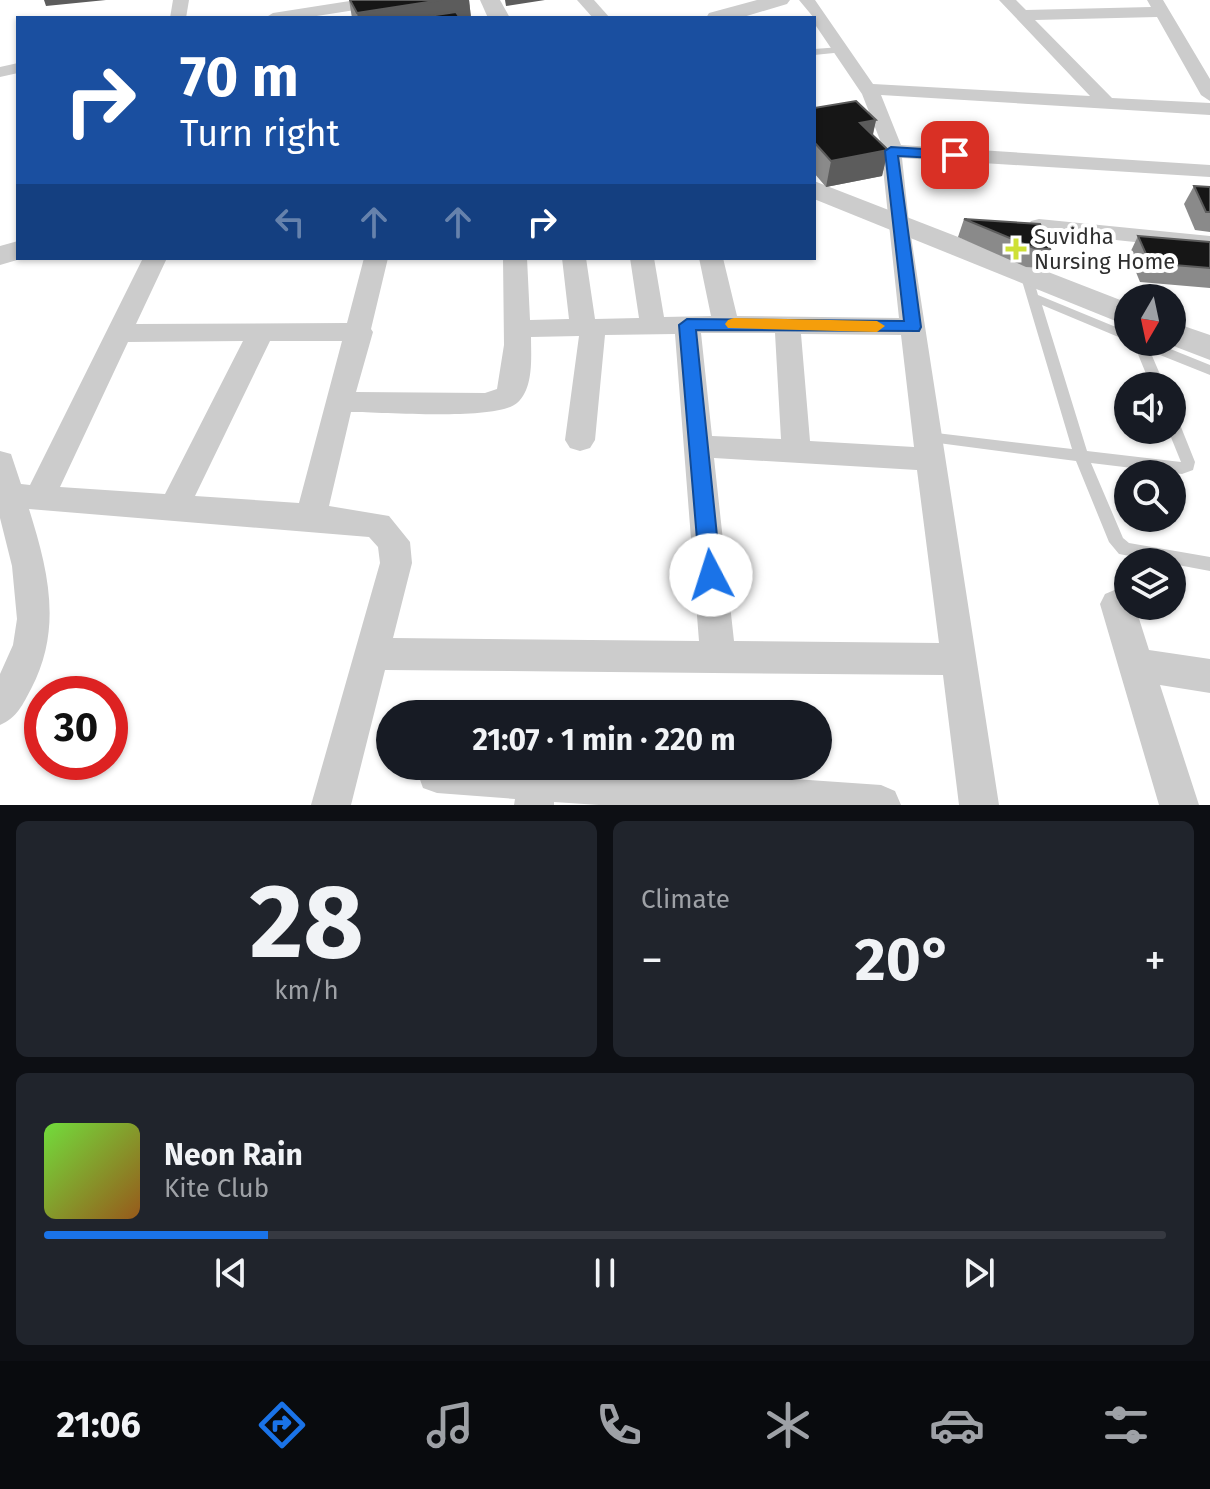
<!DOCTYPE html>
<html lang="en">
<head>
<meta charset="utf-8">
<style>
  :root { --surface:#171b24; --page:#20242c; --text:#f1f3f6; --muted:#9ea1a6; --line:#363941; --accent:#1a73e8 }
  body { margin:0; font-family:"Fira Sans",sans-serif; background:var(--page); color:var(--text); height:100vh; display:flex; flex-direction:column; font-size:30px; white-space:nowrap }
  * { box-sizing:border-box; margin:0 }
  p { font-size:26px; color:var(--muted) }
  .icon { flex:none; width:44px; height:44px; fill:none; stroke:currentColor; stroke-width:2; stroke-linecap:round; stroke-linejoin:round }
  .map { position:relative; height:805px; overflow:hidden }
  .panel { display:flex; flex-direction:column; gap:16px; padding:16px; background:#0d0f14; flex:1 }
  .panel>* { flex:none }
  .banner { position:absolute; left:16px; top:16px; width:800px; height:244px; border-radius:0px; box-shadow:0 2px 6px #0004; background:#1a4fa0; color:#fff; overflow:hidden }
  .needle { width:52px; rotate:189deg }
  .fabs { position:absolute; left:1114px; top:284px; display:grid; gap:16px }
  .fabs a { display:grid; place-items:center; width:72px; height:72px; border-radius:50%; background:var(--surface); box-shadow:0 2px 6px #0004; font-size:40px }
  .speed { position:absolute; left:24px; top:676px; display:flex; gap:16px; font-size:40px; font-weight:700; text-align:center }
  .speed>* { display:grid; place-content:center; width:104px; height:104px; border-radius:50%; background:var(--surface); box-shadow:0 2px 6px #0004; line-height:1 }
  .speed .limit { border:12px solid #d22; background:#fff; color:#111 }
  .pin { position:absolute; display:grid; place-items:center; width:68px; height:68px; color:#fff; margin:-34px; border-radius:16px; box-shadow:0 4px 12px #0006 }
  .me { position:absolute; width:88px; margin:-44px; rotate:355deg; stroke-linejoin:round; filter:drop-shadow(0 0 6px #0008) }
  .turn { display:flex; align-items:center; gap:28px; height:168px; padding:0 32px; font-size:36px }
  .turn .icon { width:104px; height:104px; stroke-width:2.5 }
  .turn b { display:block; font-size:56px; line-height:68px }
  .lanes { display:flex; align-items:center; height:76px; padding:0 32px; background:#0003; justify-content:center; gap:40px; direction:ltr }
  .lanes .off { opacity:.35 }
  .big { font-size:60px; font-weight:700; line-height:1.1 }
  .panel .tile { flex:1; display:flex; flex-direction:column; justify-content:center; gap:12px; min-width:0; padding:0 28px; border-radius:12px; background:var(--page) }
  .panel .dial { align-items:center; gap:0 }
  .dial b { font-size:104px; line-height:1 }
  .song { display:flex; align-items:center; gap:24px }
  .cover { width:96px; height:96px; border-radius:12px; background:linear-gradient(135deg,hsl(100 70% 55%),hsl(30 70% 35%)) }
  .played { height:8px; border-radius:4px; background:linear-gradient(90deg,var(--accent) 20%,var(--line) 20%) }
  .keys { display:flex; justify-content:space-around; direction:ltr }
  .heat { display:flex; justify-content:space-between; align-items:center; font-size:44px; direction:ltr }
  .panel .tiles { flex:1; display:grid; gap:16px; grid-template-columns:1fr 1fr }
  .tile:last-child { grid-column:span 2 }
  .trip { position:absolute; left:376px; top:700px; width:456px; height:80px; border-radius:40px; background:var(--surface); box-shadow:0 2px 6px #0004; font-weight:700; line-height:80px; text-align:center }
  .tab-bar { display:flex; height:128px; justify-content:space-around; align-items:center; background:#090b0e; color:var(--muted) }
  .tab-bar .icon { width:56px; height:56px }
  .tab-bar .on { color:var(--accent) }
  .tab-bar b { font-size:36px; color:var(--text) }
  .map>svg:first-child { display:block }
  .lines { fill:none; stroke-linecap:round; stroke-linejoin:round }
  .service { fill:#ccc; fill-rule:evenodd }
  .minor { fill:#ccc; fill-rule:evenodd }
  .tertiary { fill:#ccc; fill-rule:evenodd }
  .wall { fill:#8a8a8a }
  .shaded-wall { fill:#5c5c5c }
  .building { fill:#161616; stroke:#5c5c5c; stroke-width:2 }
  .route { fill:#1a73e8; stroke:#114b97; stroke-width:2 }
  .slow { fill:#f59e0b }
  .poi-dot { fill:#cee036; stroke:#fff; stroke-width:3 }
  .labels { text-anchor:middle; dominant-baseline:central; stroke-width:8; stroke-linejoin:round; paint-order:stroke }
  .poi-label { font-size:22px; fill:#2f2f2f; stroke:#fff; text-anchor:start }
</style>
</head>
<body>
<div class="map">
<svg width="1210" height="805" viewBox="0 0 1210 805">
  <rect width="100%" height="100%" fill="#fff"/>
  <g class="lines">
    <g class="service">
      <path d="M841 47 844 48V52L814 55V49Z"/>
      <path d="M1026 270 1032 274 1038 295 1128 332V341L1042 305 1087 451 1181 462 1168 430H1172V417L1177 418 1179 422 1195 462 1193 470 1182 474 1091 463 1123 538 1129 543 1210 557V571L1119 554 1109 542 1076 461 923 441 921 437 923 433 928 432 1072 449 1020 274Z"/>
      <path d="M1133 342H1153L1210 365V375L1150 351 1165 386H1151Z"/>
    </g>
    <g class="minor">
      <path d="M173 0H189L186 18H170Z"/>
      <path d="M356 0H395L387 5 304 18H265L273 13Z"/>
      <path d="M577 0H594L610 18H593Z"/>
      <path d="M799 0H815L873 84 1090 96 999 0H1016L1026 10 1151 7 1147 0H1163L1210 79V101L1201 95 1157 17 1035 20 1112 98 1210 103V115L881 95 901 145 1210 165V177L902 158 909 223 999 805H959L943 675 385 670 351 805H311L380 563 378 547 369 537 29 509C48 570 63 628 31 689 23 704 17 718 0 725V674L13 645 17 619 12 566 0 518V451L11 454 21 484 30 485 143 258H167L136 324 347 323 364 258H388L371 329 373 332 356 392 485 393 497 389 504 345 503 258H527L530 320 569 319 562 258H586L595 319 639 318 630 258H654L664 317 711 316 699 258H723L737 316 899 318 880 140 862 94 814 23V18ZM701 333H775L781 439 712 436ZM675 334 699 641 393 638 412 563 410 542 389 516 329 506 351 412C383 412 497 421 517 403 534 388 531 357 531 337L579 336 565 440 570 448 580 451 590 448 595 440 605 335ZM801 334 901 335 914 447 810 441ZM243 341 165 494 60 487 128 342ZM270 341H342L299 503 195 496ZM714 458 917 470 939 643 734 641Z"/>
      <path d="M18 63V73L0 77V67Z"/>
      <path d="M1039 219 1210 236V250L1031 231 1028 226 1031 221Z"/>
      <path d="M1117 589 1128 593V606H1135L1149 650 1210 659V693L1160 685 1199 805H1159L1100 604 1105 594Z"/>
      <path d="M421 766H604L881 785 895 791 901 805H599L554 802V805H514L515 799 437 793 423 788 418 774Z"/>
    </g>
    <g class="tertiary">
      <path d="M480 0H500L510 18H488Z"/>
      <path d="M757 0H790L787 4 740 18H706L709 13Z"/>
      <path d="M814 181 1128 303V326L814 199Z"/>
      <path d="M18 241V258H24L0 265V246Z"/>
      <path d="M1172 322 1210 335V360L1163 342H1172Z"/>
    </g>
  </g>
  <g class="wall">
    <path d="M349 0H469L471 18H352Z"/>
    <path d="M814 108 876 120 873 135 888 150 882 176 826 187 814 173Z"/>
    <path d="M1194 186 1210 187V232L1195 230 1184 204Z"/>
    <path d="M964 219 1050 249 1042 268 1026 267 958 237Z"/>
    <path d="M1138 236 1210 242V288L1140 282 1129 255Z"/>
  </g>
  <g class="shaded-wall">
    <path d="M44 0H106L46 6Z"/>
    <path d="M441 0H469L471 18H358L357 13Z"/>
    <path d="M505 0H545L506 6Z"/>
    <path d="M876 120 870 146 860 123Z"/>
    <path d="M888 150 882 176 826 187 831 161Z"/>
  </g>
  <g class="building">
    <path d="M350 0H441L357 13Z"/>
    <path d="M456 12 460 18H415Z"/>
    <path d="M856 101 876 120 860 123 888 150 831 161 814 142V108Z"/>
    <path d="M1194 186 1210 187V212H1206Z"/>
    <path d="M964 219 1040 224 1050 249 1034 248Z"/>
    <path d="M1138 236 1210 242V268L1150 263Z"/>
  </g>
  <path class="route" d="M891 147 955 151 962 155 955 159 898 156 921 327 919 331 696 330 721 575 718 581 711 584 703 581 700 575 679 325 687 319 904 321 885 151Z"/>
  <path class="slow" d="M734 318 877 321 885 326 877 332 728 328 725 324 728 320Z"/>
  <path class="poi-dot" d="M1012 237h8v8h8v8h-8v8h-8v-8h-8v-8h8z"/>
  <g class="labels">
    <g class="poi-label">
      <text x="1034" y="236">Suvidha<tspan x="1034" dy="25">Nursing Home</tspan></text>
    </g>
  </g>
</svg>
<div class="fabs">
<a><svg class="needle" viewBox="-14 -14 28 28"><path d="M0-13l5 13h-10z" fill="#e53935"/><path d="M0 13l5-13h-10z" fill="#9ea1a6"/></svg></a>
<a><svg class="icon" aria-label="sound" viewBox="0 0 24 24"><path d="M4 9h4l5-4v14l-5-4H4zM17 9q2 3 0 6"/></svg></a>
<a><svg class="icon" aria-label="search" viewBox="0 0 24 24"><circle cx="10" cy="10" r="6"/><path d="M15 15l6 6"/></svg></a>
<a><svg class="icon" aria-label="layers" viewBox="0 0 24 24"><path d="M12 4l9 5-9 5-9-5zM3 14l9 5 9-5"/></svg></a>
</div>
<div class="speed"><div class="limit">30</div></div>
<div class="pin" style="left:955px;top:155px;background:#d93025"><svg class="icon" aria-label="arrive" viewBox="0 0 24 24"><path d="M6 21V4h12l-3 4 3 4H6"/></svg></div>
<svg class="me" style="left:711px;top:575px" viewBox="-20 -20 40 40"><circle r="19" fill="#fff"/><path d="M0-13L10 11 0 6-10 11z" fill="#1a73e8"/></svg>
<div class="trip">21:07 · 1 min · 220 m</div>
<div class="banner">
<div class="turn"><svg class="icon" aria-label="right" viewBox="0 0 24 24"><path d="M7 20v-9h11M14 6l5 5-5 5"/></svg><div><b>70 m</b>Turn right</div></div>
<div class="lanes"><svg class="icon off" aria-label="left" viewBox="0 0 24 24"><path d="M17 20v-9H6M10 6l-5 5 5 5"/></svg><svg class="icon off" aria-label="ahead" viewBox="0 0 24 24"><path d="M12 20V5M6 11l6-6 6 6"/></svg><svg class="icon off" aria-label="ahead" viewBox="0 0 24 24"><path d="M12 20V5M6 11l6-6 6 6"/></svg><svg class="icon" aria-label="right" viewBox="0 0 24 24"><path d="M7 20v-9h11M14 6l5 5-5 5"/></svg></div>
</div>
</div>
<section class="panel">
<div class="tiles">
<div class="tile dial"><b>28</b><p>km/h</p></div>
<div class="tile"><p>Climate</p>
<div class="heat"><a>−</a><b class="big">20°</b><a>+</a></div>
</div>
<div class="tile">
<div class="song"><i class="cover"></i><div><b>Neon Rain</b><p>Kite Club</p></div></div>
<div class="played"></div>
<div class="keys"><svg class="icon" aria-label="previous" viewBox="0 0 24 24"><path d="M18 5L8 12l10 7zM5 5v14"/></svg><svg class="icon" aria-label="pause" viewBox="0 0 24 24"><path d="M8 5v14M16 5v14"/></svg><svg class="icon" aria-label="next" viewBox="0 0 24 24"><path d="M6 5l10 7-10 7zM19 5v14"/></svg></div>
</div>
</div>
</section>
<nav class="tab-bar">
<b>21:06</b>
<svg class="icon on" aria-label="directions" viewBox="0 0 24 24"><path d="M12 3l9 9-9 9-9-9zM9 14v-3h6M13 9l2 2-2 2"/></svg>
<svg class="icon" aria-label="music" viewBox="0 0 24 24"><path d="M9 18V5l10-2v13"/><circle cx="6" cy="18" r="3"/><circle cx="16" cy="16" r="3"/></svg>
<svg class="icon" aria-label="phone" viewBox="0 0 24 24"><path d="M5 4h4l2 5-3 2q2 4 5 5l2-3 5 2v4C11 20 4 13 5 4z"/></svg>
<svg class="icon" aria-label="climate" viewBox="0 0 24 24"><path d="M12 3v18M4 7l16 10M4 17L20 7"/></svg>
<svg class="icon" aria-label="car" viewBox="0 0 24 24"><path d="M5 17H2v-5l4-1 3-4h7l3 4 3 1v5h-3M9 17h6M6 11h13"/><circle cx="7" cy="17" r="2"/><circle cx="17" cy="17" r="2"/></svg>
<svg class="icon" aria-label="filters" viewBox="0 0 24 24"><path d="M4 7h16M4 17h16"/><circle cx="9" cy="7" r="2"/><circle cx="15" cy="17" r="2"/></svg>
</nav>
</body>
</html>
